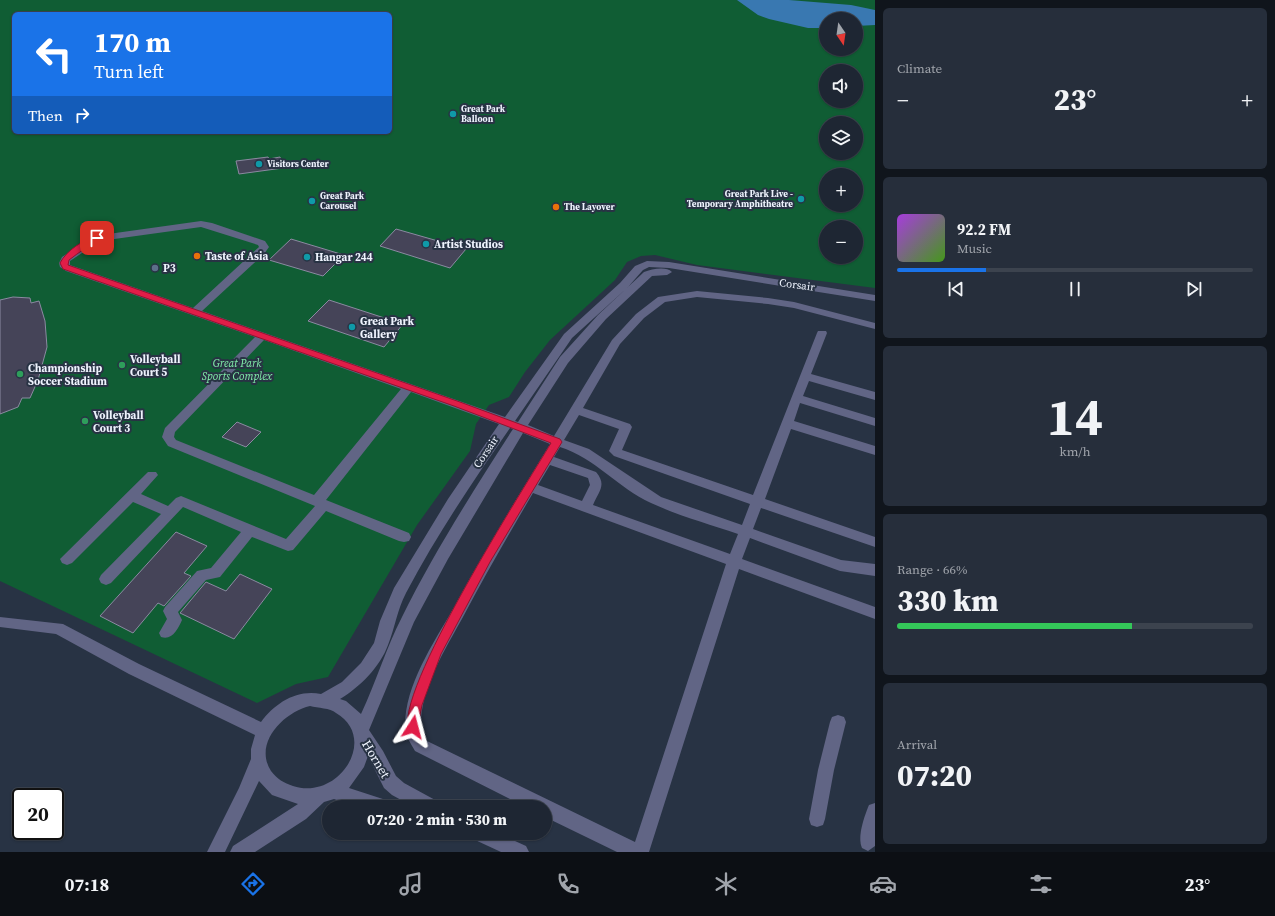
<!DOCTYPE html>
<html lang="en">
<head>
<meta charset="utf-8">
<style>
  :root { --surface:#1e2633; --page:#262e3b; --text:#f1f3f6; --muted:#a1a5ac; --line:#3c434e; --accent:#1a73e8 }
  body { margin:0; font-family:"Source Serif 4",serif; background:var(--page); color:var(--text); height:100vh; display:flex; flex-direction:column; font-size:15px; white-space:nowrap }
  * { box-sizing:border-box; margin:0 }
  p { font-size:13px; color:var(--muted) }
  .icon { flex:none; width:22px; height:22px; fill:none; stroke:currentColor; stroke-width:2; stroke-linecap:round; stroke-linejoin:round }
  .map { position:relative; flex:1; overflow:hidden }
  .panel { display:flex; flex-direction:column; gap:8px; padding:8px; background:#10151c; width:400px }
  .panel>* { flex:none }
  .banner { position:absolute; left:12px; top:12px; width:380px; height:122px; border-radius:6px; box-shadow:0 1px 3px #0004,0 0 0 1px var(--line); background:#1a73e8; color:#fff; overflow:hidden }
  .needle { width:26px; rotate:167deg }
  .buttons { position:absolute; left:819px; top:12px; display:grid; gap:8px }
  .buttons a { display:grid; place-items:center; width:44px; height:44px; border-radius:50%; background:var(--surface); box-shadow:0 1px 3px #0004,0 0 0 1px var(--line); font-size:20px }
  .speed { position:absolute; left:12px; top:788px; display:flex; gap:8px; font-size:20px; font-weight:700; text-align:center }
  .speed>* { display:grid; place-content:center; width:52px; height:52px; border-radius:50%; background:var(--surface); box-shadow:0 1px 3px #0004,0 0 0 1px var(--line); line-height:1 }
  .speed .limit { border:2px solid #111; border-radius:6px; background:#fff; color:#111 }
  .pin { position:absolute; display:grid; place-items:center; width:34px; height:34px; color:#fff; margin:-17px; border-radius:8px; box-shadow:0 2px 6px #0006 }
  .me { position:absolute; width:44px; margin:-22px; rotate:9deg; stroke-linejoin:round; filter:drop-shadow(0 0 3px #0008) }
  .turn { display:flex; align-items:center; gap:14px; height:84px; padding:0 16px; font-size:18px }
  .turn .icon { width:52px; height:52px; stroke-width:2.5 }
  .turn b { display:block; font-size:28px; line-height:34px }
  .then { display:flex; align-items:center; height:38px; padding:0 16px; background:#0003; gap:8px; font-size:15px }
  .big { font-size:30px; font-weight:800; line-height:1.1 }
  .panel .widget { flex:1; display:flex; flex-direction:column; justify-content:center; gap:6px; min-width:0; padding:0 14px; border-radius:6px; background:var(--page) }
  .panel .dial { align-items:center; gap:0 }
  .dial b { font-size:52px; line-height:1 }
  .song { display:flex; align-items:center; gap:12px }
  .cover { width:48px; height:48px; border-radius:6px; background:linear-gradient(135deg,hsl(280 70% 55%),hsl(100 70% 35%)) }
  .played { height:4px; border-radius:2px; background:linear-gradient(90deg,var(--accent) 25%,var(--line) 25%) }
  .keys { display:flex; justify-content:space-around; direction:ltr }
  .heat { display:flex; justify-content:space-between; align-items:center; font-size:22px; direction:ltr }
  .charge { height:6px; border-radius:3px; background:linear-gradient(90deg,#34c759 66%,var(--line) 0) }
  .trip { position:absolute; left:322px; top:800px; width:230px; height:40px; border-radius:20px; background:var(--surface); box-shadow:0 1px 3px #0004,0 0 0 1px var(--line); font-weight:800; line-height:40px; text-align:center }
  .tab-bar { display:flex; height:64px; justify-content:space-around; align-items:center; background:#0c0f14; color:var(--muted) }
  .tab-bar .icon { width:28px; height:28px }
  .tab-bar .selected { color:var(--accent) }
  .tab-bar b { font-size:18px; color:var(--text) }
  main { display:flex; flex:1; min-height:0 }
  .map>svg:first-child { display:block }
  .green { fill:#105d34; fill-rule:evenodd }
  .water { fill:#3978b1 }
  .building { fill:#454458; stroke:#8b8aa1 }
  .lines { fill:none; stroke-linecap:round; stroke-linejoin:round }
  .minor { fill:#616585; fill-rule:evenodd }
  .route { fill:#e11d48; stroke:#92132f }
  .culture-dot { fill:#0f9aa8; stroke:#283344; stroke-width:1.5 }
  .food-dot { fill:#e8710a; stroke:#283344; stroke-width:1.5 }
  .service-dot { fill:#5c6f8a; stroke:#283344; stroke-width:1.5 }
  .leisure-dot { fill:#2e9e5b; stroke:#283344; stroke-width:1.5 }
  .labels { text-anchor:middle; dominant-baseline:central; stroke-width:4; stroke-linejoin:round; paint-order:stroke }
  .far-poi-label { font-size:9px; font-weight:bold; fill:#eef3fd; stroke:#283344; text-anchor:start }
  .poi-label { font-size:11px; font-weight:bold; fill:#eef3fd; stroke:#283344; text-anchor:start }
  .street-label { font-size:11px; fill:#eef3fd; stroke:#283344 }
  .park-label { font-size:11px; font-style:italic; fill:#82efaa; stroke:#283344 }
  .near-street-label { font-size:13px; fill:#eef3fd; stroke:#283344 }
</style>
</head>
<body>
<main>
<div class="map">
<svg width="875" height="852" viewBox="0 0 875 852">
  <rect width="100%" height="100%" fill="#283344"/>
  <path class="green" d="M0 0H875V288L697 265 655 255 641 256 627 262 615 280 550 340 525 372 509 397 489 405 476 424 470 451 417 525 328 677 296 684 257 703 0 581ZM14 14H390V132H14ZM826 19H856V49H826ZM826 71H856V101H826ZM826 123H856V153H826ZM826 175H856V205H826ZM826 227H856V257H826Z"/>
  <path class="water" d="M737 0H789L851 5 875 10V25L856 26V19H826V28H808L769 19 758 15Z"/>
  <g class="building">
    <path d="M268 157 269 159 280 157 283 168 239 174 236 161Z"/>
    <path d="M396 229 466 249 450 268 380 246Z"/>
    <path d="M291 239 344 255 323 276 269 260Z"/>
    <path d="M13 297 30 298 31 303 39 301 45 321 47 347 38 380 30 398H22L18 407 0 414V300Z"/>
    <path d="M329 300 403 324 384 347 308 321Z"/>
    <path d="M237 422 261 432 246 447 222 437Z"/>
    <path d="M176 532 207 546 184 573 191 576 164 606 158 603 133 633 100 616Z"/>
    <path d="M240 574 272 589 234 639 180 613 206 582 226 591Z"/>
  </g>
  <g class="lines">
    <g class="minor">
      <path d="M201 221 212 223 265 241 269 247 264 254 202 311 505 417 564 334 620 283 635 266 647 261 669 262 875 295V301L669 268 649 267 643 270 628 287 572 338 515 421 518 422 560 357 598 315 644 272C652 269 666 266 672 272L667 275 652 276 606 319 568 363 528 425 554 436 612 340 636 314 658 297 697 291 768 298 794 302 875 323V329L794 308 768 304 697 297 665 302 644 318 620 344 583 408 630 424 632 427 622 450 753 495 817 333 818 331H826L827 333 811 374 875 392V400L809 381 803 396 875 418V426L800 403 794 421 875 446V455L791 429 765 499 875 537V547L761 508 753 529 841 560 875 564V576L840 571 750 538 742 559 875 607V619L739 569 649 852H617L545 817V807H526L415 751C411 744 405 735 405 726 405 685 433 644 453 609 483 553 517 498 550 444L523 433 448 559 414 622 369 730 383 751 396 776 404 783 437 801 439 807H414L392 795 384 788 368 756 364 767 349 788 389 801 391 807H357L334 799 324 802 306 819 255 852H230L233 846 298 804 272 795 259 781 225 852H207L239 788 251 759V749L255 735 129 674 56 634 0 627V617L63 624 139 664 261 722C275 703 297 689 321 694L342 682 361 663 374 643 380 621 394 588 448 499 499 424 411 392 326 500 409 533 411 537 409 541 404 542 399 541 326 511 293 550 288 551 252 537 220 577 206 580 178 612 182 620C178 629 172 641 161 637L159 633 167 619 163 611 165 607 197 571 211 568 241 532 183 507 111 583 106 585 101 583 99 579 101 575 161 514 133 502 72 563 67 565 62 563 60 559 148 472H156L158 475 141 494 168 506 176 498 181 496 286 539 315 506 168 446 162 437 165 428 255 337 66 271 60 267 59 263 62 257 94 236ZM201 227 258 245 259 247 193 308 70 265V261L100 241ZM264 340 401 389 314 495 176 440 174 437 175 432ZM579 415 619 429 609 451 614 456 750 504 742 525 661 497 589 449 564 440ZM510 428 513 429C475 488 433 554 402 617 386 648 376 682 361 714L346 701 340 699C360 687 380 667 388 645 395 628 397 610 406 593 436 536 473 481 510 428ZM560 447C595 458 618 488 651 503 679 516 709 524 738 534L730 554 593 505C599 491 607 485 596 472L554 457ZM550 465 588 478 590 485 582 501 538 485ZM533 493 726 564 635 842 427 741C424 736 421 732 421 727 420 688 445 650 463 617 485 575 509 534 533 493ZM310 706C318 708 330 708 336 713 379 738 339 801 293 786 284 783 277 779 271 771 253 743 284 712 310 706Z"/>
      <path d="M838 715 844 717 846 722 834 770 825 819 823 825 817 827 811 825 809 819 818 770 830 722 832 717Z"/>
      <path d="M875 803V846L868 851 862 848C857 837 864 817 869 805Z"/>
      <path d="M470 833H498L526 846 529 852H501L473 839Z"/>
    </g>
  </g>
  <path class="route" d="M97 236 100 238C91 245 79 252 69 260L68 265 460 402 560 439 562 442 490 562 441 654 422 705 417 731 413 733 409 731C392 694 526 485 551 443L454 406 63 269 60 263C66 251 84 239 97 236Z"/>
  <g class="culture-dot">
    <circle cx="453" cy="114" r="4"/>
    <circle cx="259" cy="164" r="4"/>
    <circle cx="801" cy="199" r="4"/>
    <circle cx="312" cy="201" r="4"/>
    <circle cx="426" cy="244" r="4"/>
    <circle cx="307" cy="257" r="4"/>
    <circle cx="352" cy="327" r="4"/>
  </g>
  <g class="food-dot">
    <circle cx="556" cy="207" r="4"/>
    <circle cx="197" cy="256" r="4"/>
  </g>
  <circle class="service-dot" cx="155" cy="268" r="4"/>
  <g class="leisure-dot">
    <circle cx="122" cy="365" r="4"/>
    <circle cx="20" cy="374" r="4"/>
    <circle cx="85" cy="421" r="4"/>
  </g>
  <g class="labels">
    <g class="far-poi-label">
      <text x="461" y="109">Great Park<tspan x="461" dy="10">Balloon</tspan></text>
      <text x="267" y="164">Visitors Center</text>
      <text x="793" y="194" text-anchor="end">Great Park Live -<tspan x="793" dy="10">Temporary Amphitheatre</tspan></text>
      <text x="320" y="196">Great Park<tspan x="320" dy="10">Carousel</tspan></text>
      <text x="564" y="207">The Layover</text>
    </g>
    <g class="poi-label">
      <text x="434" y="244">Artist Studios</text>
      <text x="205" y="256">Taste of Asia</text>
      <text x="315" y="257">Hangar 244</text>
      <text x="163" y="268">P3</text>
      <text x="360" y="321">Great Park<tspan x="360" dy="13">Gallery</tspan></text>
      <text x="130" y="359">Volleyball<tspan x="130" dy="13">Court 5</tspan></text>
      <text x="28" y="368">Championship<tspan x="28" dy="13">Soccer Stadium</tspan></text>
      <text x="93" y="415">Volleyball<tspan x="93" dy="13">Court 3</tspan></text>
    </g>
    <g class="street-label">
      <text transform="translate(797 285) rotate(8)">Corsair</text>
      <text transform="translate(486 452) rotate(-56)">Corsair</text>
    </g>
    <g class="park-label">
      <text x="237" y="363">Great Park<tspan x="237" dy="13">Sports Complex</tspan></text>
    </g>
    <g class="near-street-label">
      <text transform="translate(376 759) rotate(59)">Hornet</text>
    </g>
  </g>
</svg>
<div class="buttons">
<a><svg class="needle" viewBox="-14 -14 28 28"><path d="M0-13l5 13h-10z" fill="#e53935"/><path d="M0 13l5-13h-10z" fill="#a1a5ac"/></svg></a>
<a><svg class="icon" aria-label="sound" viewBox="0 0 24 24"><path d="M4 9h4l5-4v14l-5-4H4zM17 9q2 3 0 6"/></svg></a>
<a><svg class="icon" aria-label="layers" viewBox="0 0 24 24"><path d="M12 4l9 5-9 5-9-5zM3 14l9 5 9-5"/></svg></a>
<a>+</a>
<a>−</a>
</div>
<div class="speed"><div class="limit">20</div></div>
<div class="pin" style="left:97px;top:238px;background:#d93025"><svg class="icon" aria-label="arrive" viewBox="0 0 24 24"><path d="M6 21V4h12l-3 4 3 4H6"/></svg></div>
<svg class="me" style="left:413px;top:727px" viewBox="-20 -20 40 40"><path d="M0-17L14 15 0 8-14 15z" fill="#e11d48" stroke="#fff" stroke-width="4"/></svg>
<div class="trip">07:20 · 2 min · 530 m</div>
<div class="banner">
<div class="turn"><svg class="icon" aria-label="left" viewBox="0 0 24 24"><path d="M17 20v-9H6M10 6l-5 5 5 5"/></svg><div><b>170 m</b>Turn left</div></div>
<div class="then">Then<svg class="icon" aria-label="right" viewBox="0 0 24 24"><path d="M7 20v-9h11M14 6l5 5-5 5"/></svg></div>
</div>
</div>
<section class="panel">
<div class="widget"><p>Climate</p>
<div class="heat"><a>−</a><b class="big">23°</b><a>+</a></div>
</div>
<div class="widget">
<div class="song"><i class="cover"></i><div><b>92.2 FM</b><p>Music</p></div></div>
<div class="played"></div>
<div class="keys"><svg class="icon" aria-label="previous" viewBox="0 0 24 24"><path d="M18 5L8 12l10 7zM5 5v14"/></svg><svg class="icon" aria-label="pause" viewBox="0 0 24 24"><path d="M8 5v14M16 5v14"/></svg><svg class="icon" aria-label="next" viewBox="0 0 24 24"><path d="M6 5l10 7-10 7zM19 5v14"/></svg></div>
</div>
<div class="widget dial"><b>14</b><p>km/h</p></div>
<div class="widget"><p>Range · 66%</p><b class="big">330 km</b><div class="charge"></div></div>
<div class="widget"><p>Arrival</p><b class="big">07:20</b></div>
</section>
</main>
<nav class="tab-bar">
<b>07:18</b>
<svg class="icon selected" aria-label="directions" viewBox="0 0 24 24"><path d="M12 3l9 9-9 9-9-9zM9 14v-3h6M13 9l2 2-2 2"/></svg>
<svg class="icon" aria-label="music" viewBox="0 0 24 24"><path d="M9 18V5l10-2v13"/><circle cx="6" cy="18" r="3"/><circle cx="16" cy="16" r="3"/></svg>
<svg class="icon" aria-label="phone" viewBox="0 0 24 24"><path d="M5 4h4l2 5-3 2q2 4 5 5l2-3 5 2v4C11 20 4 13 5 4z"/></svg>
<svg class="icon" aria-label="climate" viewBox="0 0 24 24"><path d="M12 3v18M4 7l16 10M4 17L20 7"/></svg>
<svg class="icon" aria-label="car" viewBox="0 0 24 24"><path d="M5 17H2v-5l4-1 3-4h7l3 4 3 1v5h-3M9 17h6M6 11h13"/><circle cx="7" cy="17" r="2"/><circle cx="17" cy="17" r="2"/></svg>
<svg class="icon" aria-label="filters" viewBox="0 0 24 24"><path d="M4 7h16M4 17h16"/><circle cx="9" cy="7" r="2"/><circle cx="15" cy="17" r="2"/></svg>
<b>23°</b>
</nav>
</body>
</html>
